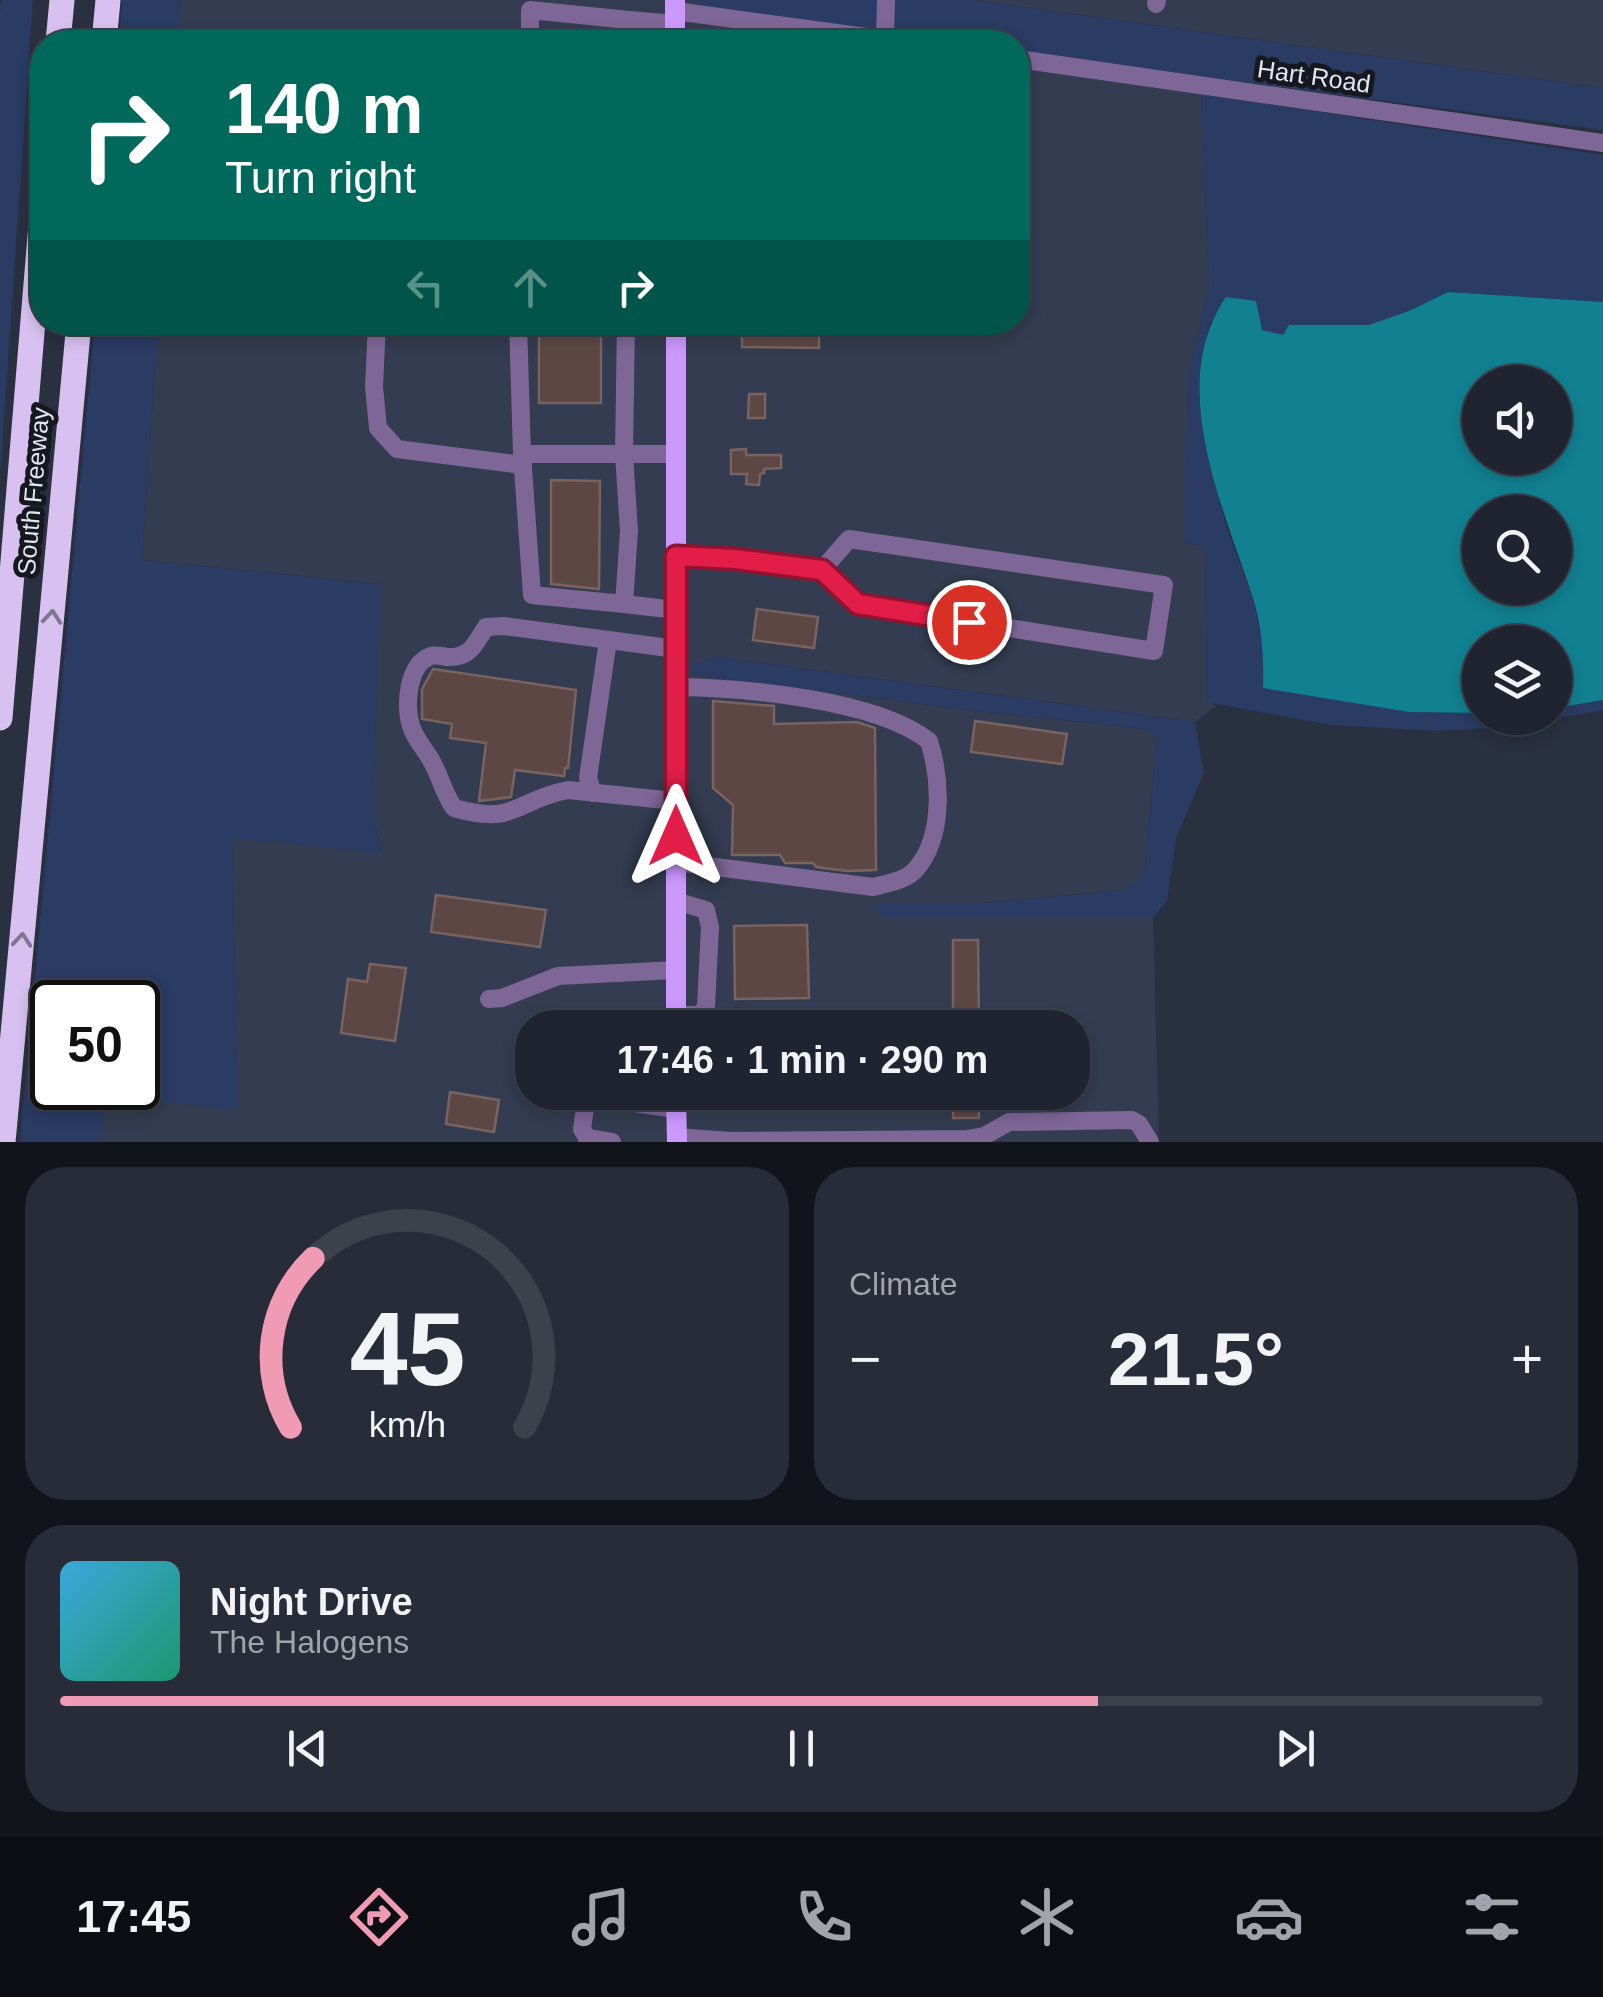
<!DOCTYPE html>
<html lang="en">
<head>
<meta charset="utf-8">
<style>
  :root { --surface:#1f2430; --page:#272c38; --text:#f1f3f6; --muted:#a1a4ab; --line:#3c414c; --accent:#f19ab3 }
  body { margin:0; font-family:Helvetica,sans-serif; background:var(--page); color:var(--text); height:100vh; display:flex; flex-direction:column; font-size:38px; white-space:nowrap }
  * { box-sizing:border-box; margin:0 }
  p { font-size:32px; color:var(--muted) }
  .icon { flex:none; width:55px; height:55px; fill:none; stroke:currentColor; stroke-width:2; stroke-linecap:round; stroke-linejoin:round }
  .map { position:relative; height:1142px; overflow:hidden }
  .panel { display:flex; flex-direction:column; gap:25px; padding:25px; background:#11141a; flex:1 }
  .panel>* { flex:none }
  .top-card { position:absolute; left:30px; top:30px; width:1000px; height:305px; border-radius:40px; box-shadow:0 5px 15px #0003,0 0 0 2px var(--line); background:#00695c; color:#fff; overflow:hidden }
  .fabs { position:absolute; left:1462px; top:365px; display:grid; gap:20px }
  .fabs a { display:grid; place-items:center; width:110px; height:110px; border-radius:50%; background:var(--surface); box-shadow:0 5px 15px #0003,0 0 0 2px var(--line); font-size:50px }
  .speed { position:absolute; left:30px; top:980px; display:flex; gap:20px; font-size:50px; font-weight:700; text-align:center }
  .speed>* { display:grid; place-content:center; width:130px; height:130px; border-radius:50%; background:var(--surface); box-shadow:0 5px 15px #0003,0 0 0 2px var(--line); line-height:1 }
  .speed .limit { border:5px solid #111; border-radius:15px; background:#fff; color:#111 }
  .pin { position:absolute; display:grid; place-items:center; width:85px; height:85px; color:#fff; margin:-42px; border:5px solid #fff; border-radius:50%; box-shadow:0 2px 10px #0007 }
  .me { position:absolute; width:110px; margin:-55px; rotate:0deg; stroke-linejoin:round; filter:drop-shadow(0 0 8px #0008) }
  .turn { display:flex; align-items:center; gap:35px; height:210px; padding:0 30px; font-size:45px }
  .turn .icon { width:130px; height:130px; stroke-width:2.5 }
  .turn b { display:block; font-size:70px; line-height:85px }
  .lanes { display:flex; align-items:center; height:95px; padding:0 30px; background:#0003; justify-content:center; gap:50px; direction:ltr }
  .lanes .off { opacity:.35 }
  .big { font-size:75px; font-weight:600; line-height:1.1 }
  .panel .card { flex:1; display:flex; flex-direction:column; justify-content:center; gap:15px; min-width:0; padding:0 35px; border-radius:40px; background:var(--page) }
  .panel .dial { align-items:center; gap:0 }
  .dial svg { height:260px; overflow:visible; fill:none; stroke:var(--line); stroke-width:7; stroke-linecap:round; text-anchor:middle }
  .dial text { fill:var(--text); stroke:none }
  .song { display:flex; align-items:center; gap:30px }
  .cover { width:120px; height:120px; border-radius:15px; background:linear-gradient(135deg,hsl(200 70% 55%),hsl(160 70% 35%)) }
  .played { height:10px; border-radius:5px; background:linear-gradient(90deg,var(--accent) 70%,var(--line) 70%) }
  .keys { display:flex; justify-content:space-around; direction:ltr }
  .heat { display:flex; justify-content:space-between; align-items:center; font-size:55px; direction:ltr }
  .panel .tiles { flex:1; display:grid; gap:25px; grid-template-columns:1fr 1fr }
  .card:last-child { grid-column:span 2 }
  .trip { position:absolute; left:515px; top:1010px; width:575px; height:100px; border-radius:40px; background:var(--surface); box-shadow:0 5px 15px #0003,0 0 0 2px var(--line); font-weight:600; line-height:100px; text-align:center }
  .tab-bar { display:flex; height:160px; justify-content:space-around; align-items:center; background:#0c0e13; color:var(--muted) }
  .tab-bar .icon { width:70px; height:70px }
  .tab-bar .active { color:var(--accent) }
  .tab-bar b { font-size:45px; color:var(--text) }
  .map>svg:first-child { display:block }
  .built { fill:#333c50; fill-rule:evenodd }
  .green { fill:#2a3b64; fill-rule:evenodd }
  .water { fill:#118091; fill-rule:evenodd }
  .building { fill:#5c4744; stroke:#796360; stroke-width:2.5 }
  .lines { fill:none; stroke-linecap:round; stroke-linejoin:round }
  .minor { stroke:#7e6697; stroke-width:18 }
  .major { stroke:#cb98fd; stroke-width:20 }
  .highway { stroke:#d8c1f1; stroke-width:25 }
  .oneway { stroke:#807592 }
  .route-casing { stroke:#92132f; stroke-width:25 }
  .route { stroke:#e11d48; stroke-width:18 }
  .labels { text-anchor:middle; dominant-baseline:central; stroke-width:10; stroke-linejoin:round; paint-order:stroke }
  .street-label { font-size:25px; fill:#e1e6f0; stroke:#15181f }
</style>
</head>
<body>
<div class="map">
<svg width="1603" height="1142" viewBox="0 0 1603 1142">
  <rect width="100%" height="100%" fill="#293040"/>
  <g class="built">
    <path d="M181 0H694L708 7 949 42H178Z"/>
    <path d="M974 0H1603V88Z"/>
    <path d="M1018 52 1201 94 1209 286 1188 379 1185 543 1205 546 1207 701 1217 706 1195 722 718 657 691 666V674L968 710 1147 729 1157 736 1145 868 1139 881 1125 890 983 903H875L883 918H1153L1159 1142H99L104 1093 238 1110 232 837 381 852 373 814 379 584 142 560 158 323 1018 322ZM532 1028H1072V1092H532Z"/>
  </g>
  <g class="green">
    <path d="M1 0H33L0 477V12Z"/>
    <path d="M122 0H181L178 42H119Z"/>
    <path d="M694 0H974L1603 88V130L1018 52V42H949L708 7Z"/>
    <path d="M1201 94 1603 155V302L1448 292 1409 311 1369 325H1290L1284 336 1210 321 1200 379 1203 435 1226 526 1253 598 1264 653 1263 688 1409 712 1480 713V718H1555V708L1603 700V710L1509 727 1436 731 1330 725 1207 702 1205 547 1184 542 1188 379 1209 286Z"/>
    <path d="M95 323H158L142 560 380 584 373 814 381 853 232 838 238 1111 105 1094 99 1142H20ZM138 1002V1088H52V1002Z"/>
    <path d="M718 657 1195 722 1204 773 1176 838 1167 901 1153 918H883L874 903H983L1125 890 1139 881 1145 868 1157 737 1147 729 968 710 691 674V666Z"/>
  </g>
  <path class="water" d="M1448 292 1603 302V700L1555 708V642H1480V713L1409 712 1263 688C1264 656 1262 626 1252 595 1223 506 1166 385 1226 297L1256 301 1262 330 1283 335 1289 325H1369L1409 311ZM1480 382H1555V458H1480ZM1480 512H1555V588H1480Z"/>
  <g class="building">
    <rect x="551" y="32" width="49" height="10"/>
    <rect x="539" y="322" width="62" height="81"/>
    <path d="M742 322H819V348L742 347Z"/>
    <path d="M749 394H765V418H748Z"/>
    <path d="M746 449V455H781V468L764 469V473L760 474 759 485 746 484 747 474H731V450Z"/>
    <path d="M551 480 600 481 599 589 551 584Z"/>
    <path d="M757 609 818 617 814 648 753 640Z"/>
    <path d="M433 669 576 690 568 768H565L564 776 515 770 511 797 479 801 486 743 450 738 452 724 422 719V689Z"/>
    <path d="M713 701 774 706V724L857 722 875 728 876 870 847 871 816 867 813 863H785L780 855H732L733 805 713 788Z"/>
    <path d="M975 721 1067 734 1062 764 971 752Z"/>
    <path d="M436 895 546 910 540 947 431 932Z"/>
    <path d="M807 925 809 998 735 999 734 926Z"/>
    <path d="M953 940H978L979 1028H953Z"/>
    <path d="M370 964 406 968 395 1041 341 1033 348 979 367 982Z"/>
    <path d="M450 1092 499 1100 494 1132 446 1124Z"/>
    <rect x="953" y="1092" width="26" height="26"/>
  </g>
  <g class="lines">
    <g class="minor">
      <path d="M1156 4 1157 0"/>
      <path d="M675 11 904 42"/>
      <path d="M885 40 886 0"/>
      <path d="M530 42V10L629 20"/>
      <path d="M628 42 629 20 675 24"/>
      <path d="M1018 59 1603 143"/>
      <path d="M377 322 374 387 378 428 397 449 523 465"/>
      <path d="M518 322 522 454H676"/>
      <path d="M626 322 624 454 629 531 624 604 676 610"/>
      <path d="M522 454 532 595 624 604"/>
      <path d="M676 556 735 559 822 570 849 539 1164 585 1154 651 858 604 822 570"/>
      <path d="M593 793 588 778 608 640"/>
      <path d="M675 801 568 790C515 800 517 826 454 808 443 792 440 775 431 760 424 748 415 739 411 726 405 706 407 664 431 656 434 655 444 656 446 657 471 658 474 645 486 627L504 626 676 649"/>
      <path d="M676 862 873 887C888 883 906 881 916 869 944 837 941 779 929 741 875 699 744 688 676 687"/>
      <path d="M676 901 706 910 710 927 706 1007 700 1015H676"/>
      <path d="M489 999 502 998 558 976 676 970"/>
      <path d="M677 1137 730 1141 967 1139 984 1136 1009 1122 1132 1120 1139 1124 1150 1142"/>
      <path d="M612 1142 587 1138 582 1129 586 1101 607 1099 676 1109"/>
    </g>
    <g class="major">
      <path d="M675 0V42"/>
      <path d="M676 1028V322"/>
      <path d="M676 1092 677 1142"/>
    </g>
    <g class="highway">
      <path d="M58 42 62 0"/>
      <path d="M104 42 108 0"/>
      <path d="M0 718 42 212"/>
      <path d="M3 1142 79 322"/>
    </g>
  </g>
  <defs><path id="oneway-chevron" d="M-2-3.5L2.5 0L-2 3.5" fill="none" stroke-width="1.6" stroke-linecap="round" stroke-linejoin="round" transform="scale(2.5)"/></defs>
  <g class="oneway">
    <use href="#oneway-chevron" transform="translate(52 617) rotate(-85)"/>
    <use href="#oneway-chevron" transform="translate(22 940) rotate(-85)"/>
  </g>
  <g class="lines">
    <g class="route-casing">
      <path id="route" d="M676 836V556L735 559 822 570 858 604 969 622"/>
    </g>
    <use href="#route" class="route"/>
  </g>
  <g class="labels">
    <g class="street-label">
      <text transform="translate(1314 76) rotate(8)">Hart Road</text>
      <text transform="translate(33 491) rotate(-85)">South Freeway</text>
    </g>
  </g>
</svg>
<div class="fabs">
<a><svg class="icon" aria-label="sound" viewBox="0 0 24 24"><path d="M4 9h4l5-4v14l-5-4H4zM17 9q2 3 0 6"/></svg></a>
<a><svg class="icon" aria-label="search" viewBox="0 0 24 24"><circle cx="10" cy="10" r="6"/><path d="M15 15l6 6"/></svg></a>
<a><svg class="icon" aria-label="layers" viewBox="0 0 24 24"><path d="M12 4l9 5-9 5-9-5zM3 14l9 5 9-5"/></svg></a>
</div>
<div class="speed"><div class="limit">50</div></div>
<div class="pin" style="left:969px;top:622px;background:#d93025"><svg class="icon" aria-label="arrive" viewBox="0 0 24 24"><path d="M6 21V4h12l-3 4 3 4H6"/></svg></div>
<svg class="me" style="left:676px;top:836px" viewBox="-20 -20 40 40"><path d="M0-17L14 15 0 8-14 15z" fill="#e11d48" stroke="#fff" stroke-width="4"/></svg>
<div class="trip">17:46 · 1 min · 290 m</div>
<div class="top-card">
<div class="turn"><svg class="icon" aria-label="right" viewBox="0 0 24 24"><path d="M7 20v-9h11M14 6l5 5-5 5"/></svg><div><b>140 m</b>Turn right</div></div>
<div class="lanes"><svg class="icon off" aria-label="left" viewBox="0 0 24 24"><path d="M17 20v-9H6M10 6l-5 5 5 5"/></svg><svg class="icon off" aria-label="ahead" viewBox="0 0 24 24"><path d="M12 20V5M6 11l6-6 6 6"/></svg><svg class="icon" aria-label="right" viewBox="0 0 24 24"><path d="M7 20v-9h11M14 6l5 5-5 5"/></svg></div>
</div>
</div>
<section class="panel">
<div class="tiles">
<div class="card dial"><svg viewBox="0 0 100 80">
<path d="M14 69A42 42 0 1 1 86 69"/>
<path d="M14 69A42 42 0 0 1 21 17" stroke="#f19ab3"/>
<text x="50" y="56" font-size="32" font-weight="700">45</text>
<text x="50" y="72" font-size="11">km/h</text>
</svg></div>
<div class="card"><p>Climate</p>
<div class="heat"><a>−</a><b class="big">21.5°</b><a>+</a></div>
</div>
<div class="card">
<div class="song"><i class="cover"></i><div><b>Night Drive</b><p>The Halogens</p></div></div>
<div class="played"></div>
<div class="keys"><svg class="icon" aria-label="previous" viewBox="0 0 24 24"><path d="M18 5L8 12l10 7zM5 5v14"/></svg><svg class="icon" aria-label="pause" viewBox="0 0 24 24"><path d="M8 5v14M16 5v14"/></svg><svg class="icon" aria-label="next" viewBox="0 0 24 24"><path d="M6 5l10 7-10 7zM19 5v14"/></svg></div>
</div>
</div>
</section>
<nav class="tab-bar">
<b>17:45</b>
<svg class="icon active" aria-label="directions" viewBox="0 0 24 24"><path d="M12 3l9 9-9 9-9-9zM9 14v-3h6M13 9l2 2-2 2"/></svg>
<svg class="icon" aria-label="music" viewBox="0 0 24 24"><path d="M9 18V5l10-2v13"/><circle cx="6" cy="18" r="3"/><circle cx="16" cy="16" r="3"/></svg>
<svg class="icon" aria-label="phone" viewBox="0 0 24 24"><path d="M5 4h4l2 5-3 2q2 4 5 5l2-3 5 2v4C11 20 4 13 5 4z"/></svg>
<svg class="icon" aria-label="climate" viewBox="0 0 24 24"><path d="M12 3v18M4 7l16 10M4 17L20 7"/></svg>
<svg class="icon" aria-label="car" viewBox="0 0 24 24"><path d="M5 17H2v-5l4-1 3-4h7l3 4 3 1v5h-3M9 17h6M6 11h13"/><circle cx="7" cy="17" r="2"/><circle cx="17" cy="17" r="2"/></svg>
<svg class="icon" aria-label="filters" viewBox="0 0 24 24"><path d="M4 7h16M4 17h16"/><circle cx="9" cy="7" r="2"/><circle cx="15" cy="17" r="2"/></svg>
</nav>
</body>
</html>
